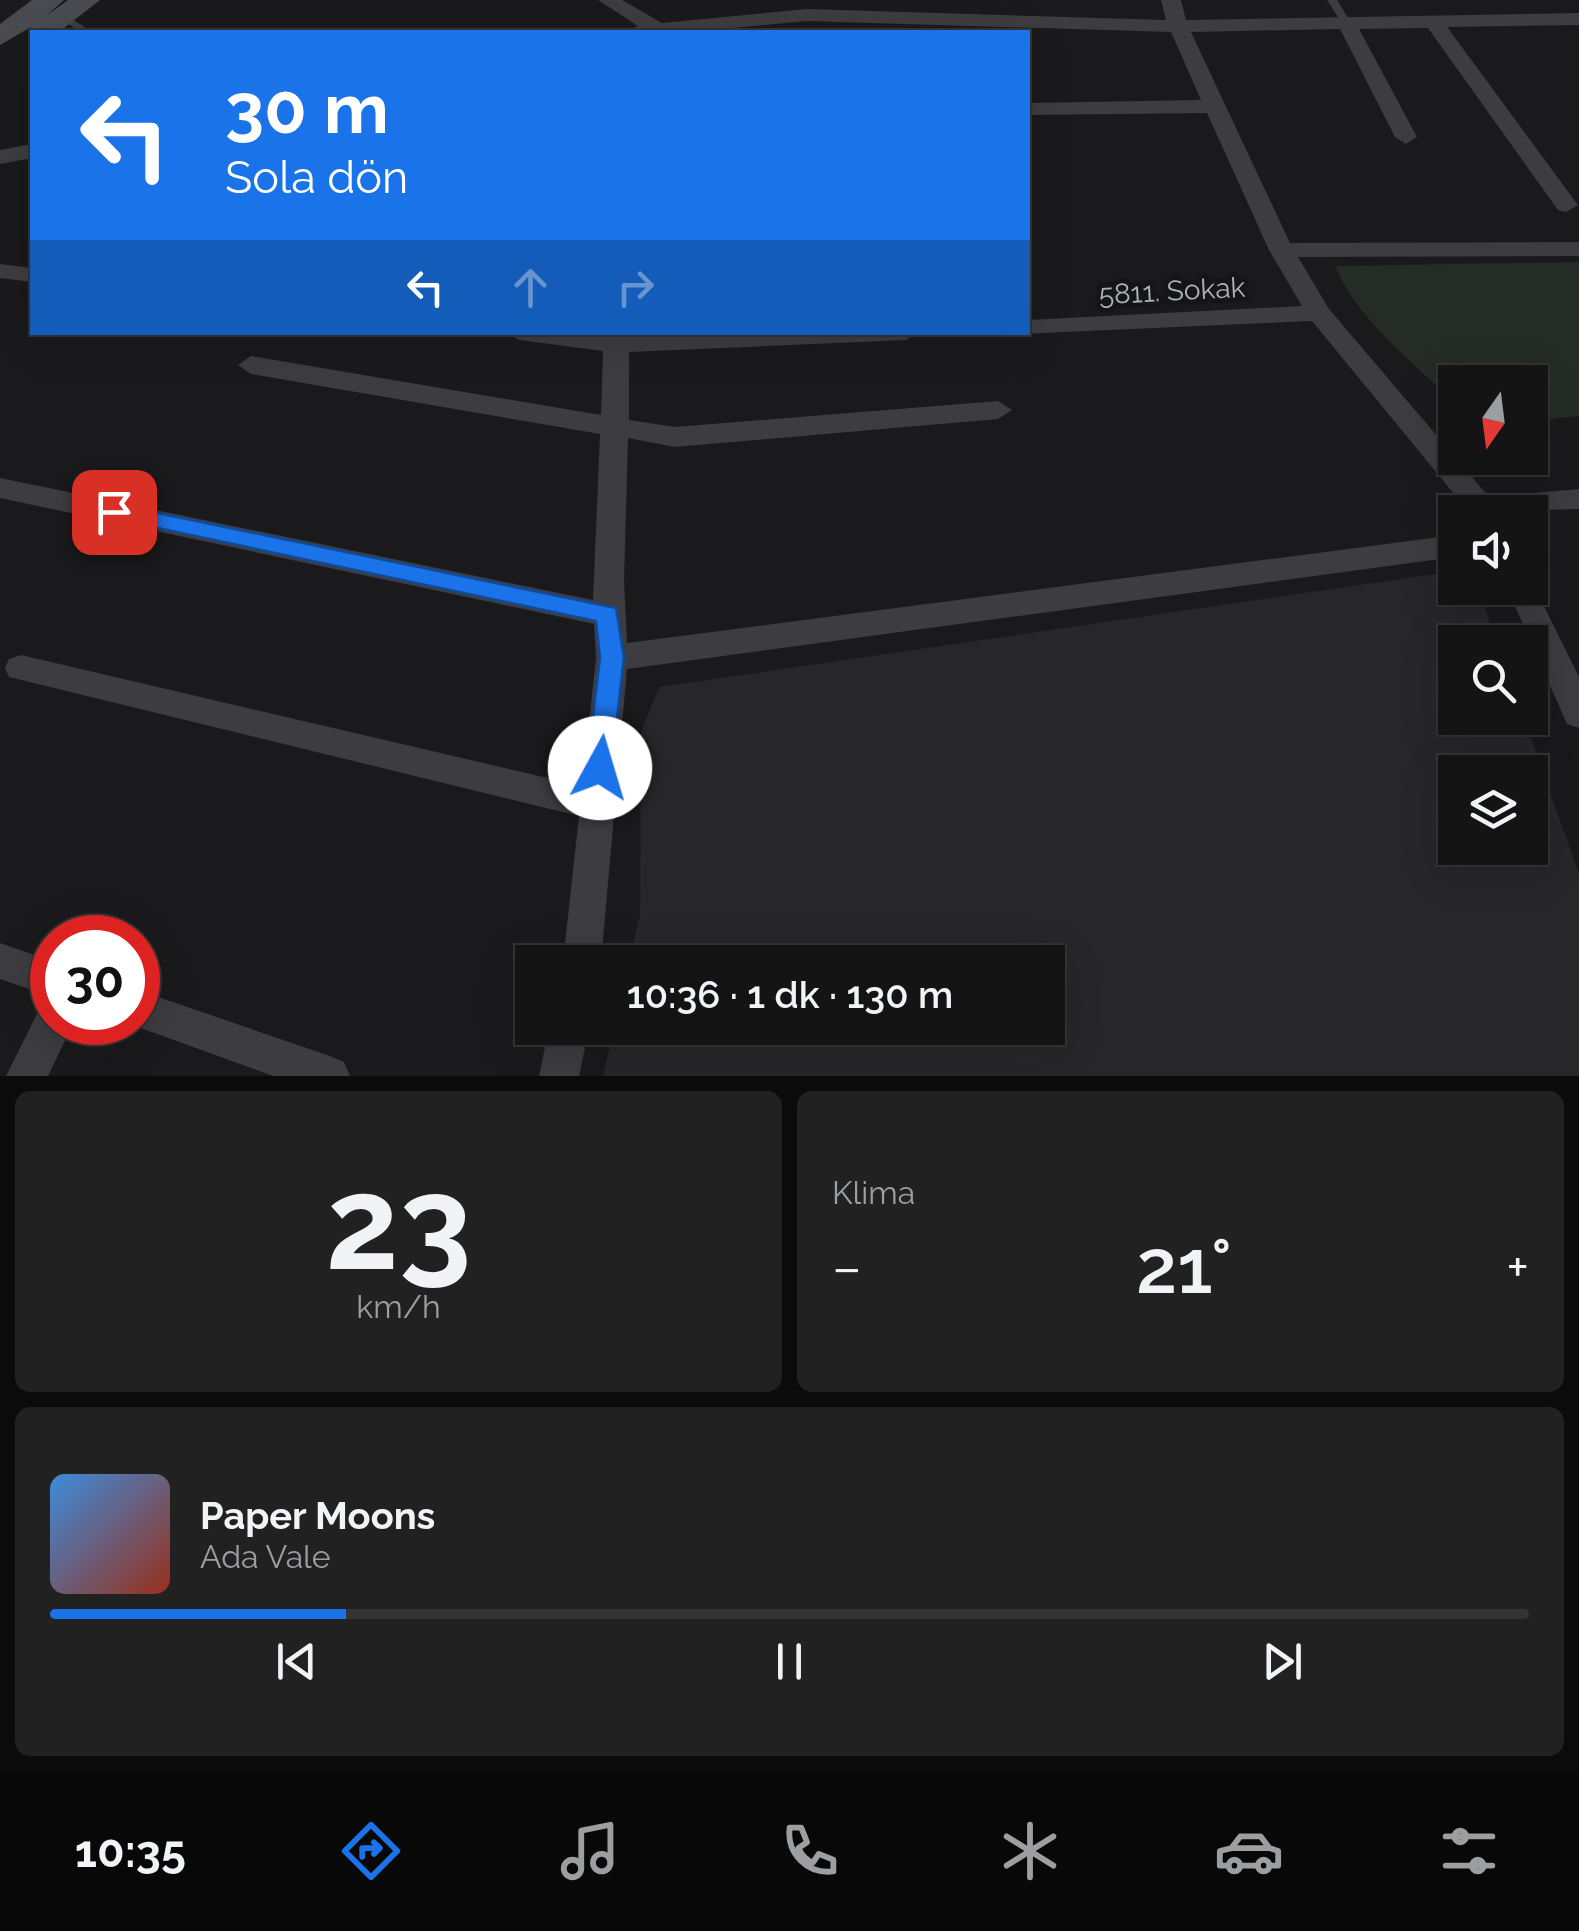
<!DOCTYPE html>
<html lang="tr">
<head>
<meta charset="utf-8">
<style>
  :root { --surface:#141415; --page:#212122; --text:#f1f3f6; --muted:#9d9ea0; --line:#333334; --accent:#1a73e8 }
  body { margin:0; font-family:Raleway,sans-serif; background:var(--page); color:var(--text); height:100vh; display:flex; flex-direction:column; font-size:38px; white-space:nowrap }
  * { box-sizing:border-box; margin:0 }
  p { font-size:32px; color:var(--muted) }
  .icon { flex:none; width:55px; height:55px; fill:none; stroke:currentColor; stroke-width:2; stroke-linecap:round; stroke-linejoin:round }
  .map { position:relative; height:1076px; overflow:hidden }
  .side { display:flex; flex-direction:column; gap:15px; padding:15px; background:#0b0b0c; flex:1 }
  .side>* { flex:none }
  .top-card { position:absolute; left:30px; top:30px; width:1000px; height:305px; border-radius:0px; box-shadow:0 10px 40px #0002,0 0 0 2px var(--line); background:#1a73e8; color:#fff; overflow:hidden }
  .needle { width:65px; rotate:194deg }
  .buttons { position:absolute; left:1438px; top:365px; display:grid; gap:20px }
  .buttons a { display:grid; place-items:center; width:110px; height:110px; border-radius:0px; background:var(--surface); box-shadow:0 10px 40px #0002,0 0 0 2px var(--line); font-size:50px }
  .speed { position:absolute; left:30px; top:915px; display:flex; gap:20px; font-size:50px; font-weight:700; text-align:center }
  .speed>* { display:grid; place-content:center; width:130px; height:130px; border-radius:50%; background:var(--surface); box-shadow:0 10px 40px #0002,0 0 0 2px var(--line); line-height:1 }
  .speed .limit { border:15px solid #d22; background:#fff; color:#111 }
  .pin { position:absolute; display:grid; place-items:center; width:85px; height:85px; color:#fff; margin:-42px; border-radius:20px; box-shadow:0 5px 15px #0006 }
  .me { position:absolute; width:110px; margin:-55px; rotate:6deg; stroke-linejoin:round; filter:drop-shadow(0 0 8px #0008) }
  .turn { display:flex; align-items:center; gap:35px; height:210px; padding:0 30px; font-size:45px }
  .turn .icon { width:130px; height:130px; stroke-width:2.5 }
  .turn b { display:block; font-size:70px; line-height:85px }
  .lanes { display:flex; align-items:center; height:95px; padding:0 30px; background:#0003; justify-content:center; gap:50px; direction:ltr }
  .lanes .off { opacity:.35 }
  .big { font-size:75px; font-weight:600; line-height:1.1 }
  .side .widget { flex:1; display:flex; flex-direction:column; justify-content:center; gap:15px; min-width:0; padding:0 35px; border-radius:15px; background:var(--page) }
  .side .dial { align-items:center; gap:0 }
  .dial b { font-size:130px; line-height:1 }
  .song { display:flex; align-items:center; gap:30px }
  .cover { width:120px; height:120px; border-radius:15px; background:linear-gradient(135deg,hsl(210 70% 55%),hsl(10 70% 35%)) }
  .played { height:10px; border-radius:5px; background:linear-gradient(90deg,var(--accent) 20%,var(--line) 20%) }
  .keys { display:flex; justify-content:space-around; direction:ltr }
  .heat { display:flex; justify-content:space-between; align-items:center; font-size:55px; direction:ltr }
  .side .tiles { flex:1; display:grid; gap:15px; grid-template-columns:1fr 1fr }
  .widget:last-child { grid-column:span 2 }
  .trip { position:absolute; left:515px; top:945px; width:550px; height:100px; border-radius:0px; background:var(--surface); box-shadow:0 10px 40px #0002,0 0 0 2px var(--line); font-weight:600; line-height:100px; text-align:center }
  .dock { display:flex; height:160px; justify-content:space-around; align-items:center; background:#080808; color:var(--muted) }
  .dock .icon { width:70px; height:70px }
  .dock .active { color:var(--accent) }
  .dock b { font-size:45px; color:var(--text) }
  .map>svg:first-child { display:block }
  .built { fill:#272629; fill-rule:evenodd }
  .green { fill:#252c26 }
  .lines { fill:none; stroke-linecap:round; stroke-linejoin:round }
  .service { fill:#3c3c41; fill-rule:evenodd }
  .minor { fill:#3c3c41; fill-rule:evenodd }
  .secondary { fill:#4a4b50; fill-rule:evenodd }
  .route { fill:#1a73e8; stroke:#114b97; stroke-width:2.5 }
  .labels { text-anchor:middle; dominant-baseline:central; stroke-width:10; stroke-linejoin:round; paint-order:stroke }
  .street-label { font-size:28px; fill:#aeb0ba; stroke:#151517 }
</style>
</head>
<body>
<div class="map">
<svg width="1579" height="1076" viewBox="0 0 1579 1076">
  <rect width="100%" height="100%" fill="#1a1a1c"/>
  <path class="built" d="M1455 571V588H1478L1497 642H1455V718H1524L1579 874V1076H603L614 1028H1048V962H629L640 915 641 732 659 687ZM1455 772H1530V848H1455Z"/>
  <path class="green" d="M1579 262V416L1530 421V382H1455V404C1416 364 1356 319 1335 266Z"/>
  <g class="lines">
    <g class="service">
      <path d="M1327 0H1337L1353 26 1351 28H1345Z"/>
      <path d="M63 14 66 15 92 32H81L60 19 58 17Z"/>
    </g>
    <g class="minor">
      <path d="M598 0H622L662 23 807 9 1166 20 1161 0H1181L1186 20 1579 13V25L1447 27 1578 205 1566 212 1558 210 1428 28 1359 29 1417 137 1406 144 1395 137 1340 29 1191 32 1290 243 1579 242V256L1298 257 1329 309 1489 497 1579 489V509L1469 512 1312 321 1019 334 1028 332V320L1302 306 1269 250 1207 113 1028 115V103L1201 100 1171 32 807 21 691 32H626L638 26Z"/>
      <path d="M32 144V158L0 164V150Z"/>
      <path d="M0 264 32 268V282L0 278Z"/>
      <path d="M506 332H919L906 340 629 352V420L675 427 998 401 1012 410 998 419 675 447 628 438 624 580 627 643 1455 535V557L627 669 601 962H563L579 816 9 677 5 668 9 659 21 655 582 786 596 658 594 624 0 498V478L593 600 600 434 251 374 238 365 251 356 601 415 603 351 519 340Z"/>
      <path d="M1530 578 1579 677V728L1567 724 1507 588H1530Z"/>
      <path d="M0 943 52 961V997L0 979Z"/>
      <path d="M138 990 330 1056 344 1062 350 1076H273L124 1022H138Z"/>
      <path d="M52 1003V1022H74L48 1076H6L40 1008Z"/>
      <path d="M549 1028H589L579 1076H539Z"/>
    </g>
    <path class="secondary" d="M32 0H64L46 16 68 0H100L59 32H32V38L28 32 31 27 0 45V24Z"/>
  </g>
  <path class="route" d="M114 504 616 608 624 658 610 776H591L587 768 600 658 596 621 106 517 103 512Z"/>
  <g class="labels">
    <g class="street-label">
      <text transform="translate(1172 291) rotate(-3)">5811. Sokak</text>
    </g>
  </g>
</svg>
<div class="buttons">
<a><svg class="needle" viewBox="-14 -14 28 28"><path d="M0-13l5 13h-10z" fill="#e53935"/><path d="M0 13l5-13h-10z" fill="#9d9ea0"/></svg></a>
<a><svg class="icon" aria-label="sound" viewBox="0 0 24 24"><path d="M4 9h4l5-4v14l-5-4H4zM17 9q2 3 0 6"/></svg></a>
<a><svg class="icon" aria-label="search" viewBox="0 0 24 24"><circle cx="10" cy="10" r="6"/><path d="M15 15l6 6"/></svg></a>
<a><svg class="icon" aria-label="layers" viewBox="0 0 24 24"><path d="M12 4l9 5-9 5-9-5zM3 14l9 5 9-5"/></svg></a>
</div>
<div class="speed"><div class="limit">30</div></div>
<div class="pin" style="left:114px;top:512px;background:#d93025"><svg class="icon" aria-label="arrive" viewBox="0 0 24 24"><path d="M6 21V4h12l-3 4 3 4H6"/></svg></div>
<svg class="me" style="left:600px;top:768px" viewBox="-20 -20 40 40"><circle r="19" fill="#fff"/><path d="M0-13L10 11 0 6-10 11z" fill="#1a73e8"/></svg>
<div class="trip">10:36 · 1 dk · 130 m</div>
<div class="top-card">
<div class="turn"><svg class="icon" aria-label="left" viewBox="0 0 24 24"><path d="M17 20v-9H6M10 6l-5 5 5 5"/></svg><div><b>30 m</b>Sola dön</div></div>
<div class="lanes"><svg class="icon" aria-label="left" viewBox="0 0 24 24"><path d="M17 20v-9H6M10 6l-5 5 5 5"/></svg><svg class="icon off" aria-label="ahead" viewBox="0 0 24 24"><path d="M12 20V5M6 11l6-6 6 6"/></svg><svg class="icon off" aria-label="right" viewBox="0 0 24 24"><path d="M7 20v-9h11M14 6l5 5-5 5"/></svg></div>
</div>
</div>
<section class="side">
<div class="tiles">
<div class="widget dial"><b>23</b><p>km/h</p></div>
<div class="widget"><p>Klima</p>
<div class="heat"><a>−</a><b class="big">21°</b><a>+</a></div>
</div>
<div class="widget">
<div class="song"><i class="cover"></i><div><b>Paper Moons</b><p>Ada Vale</p></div></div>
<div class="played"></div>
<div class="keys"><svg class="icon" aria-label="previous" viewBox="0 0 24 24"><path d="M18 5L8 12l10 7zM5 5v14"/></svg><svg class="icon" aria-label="pause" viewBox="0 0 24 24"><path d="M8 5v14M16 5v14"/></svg><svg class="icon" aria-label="next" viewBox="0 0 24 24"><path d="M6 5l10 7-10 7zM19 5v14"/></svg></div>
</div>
</div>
</section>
<nav class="dock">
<b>10:35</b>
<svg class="icon active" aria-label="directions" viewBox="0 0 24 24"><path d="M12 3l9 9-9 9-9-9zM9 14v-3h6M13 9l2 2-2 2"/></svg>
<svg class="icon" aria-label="music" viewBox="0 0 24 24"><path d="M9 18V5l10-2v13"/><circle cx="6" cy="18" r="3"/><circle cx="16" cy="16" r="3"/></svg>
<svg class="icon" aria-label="phone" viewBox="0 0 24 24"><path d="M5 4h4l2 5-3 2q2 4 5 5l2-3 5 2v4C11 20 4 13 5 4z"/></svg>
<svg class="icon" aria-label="climate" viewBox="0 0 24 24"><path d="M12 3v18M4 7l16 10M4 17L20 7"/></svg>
<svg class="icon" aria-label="car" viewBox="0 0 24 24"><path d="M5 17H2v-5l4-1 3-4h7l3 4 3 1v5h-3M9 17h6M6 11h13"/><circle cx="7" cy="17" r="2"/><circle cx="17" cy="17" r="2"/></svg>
<svg class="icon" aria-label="filters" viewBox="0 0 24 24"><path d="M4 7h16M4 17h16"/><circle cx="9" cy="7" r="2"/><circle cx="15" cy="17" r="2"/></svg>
</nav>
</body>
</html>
